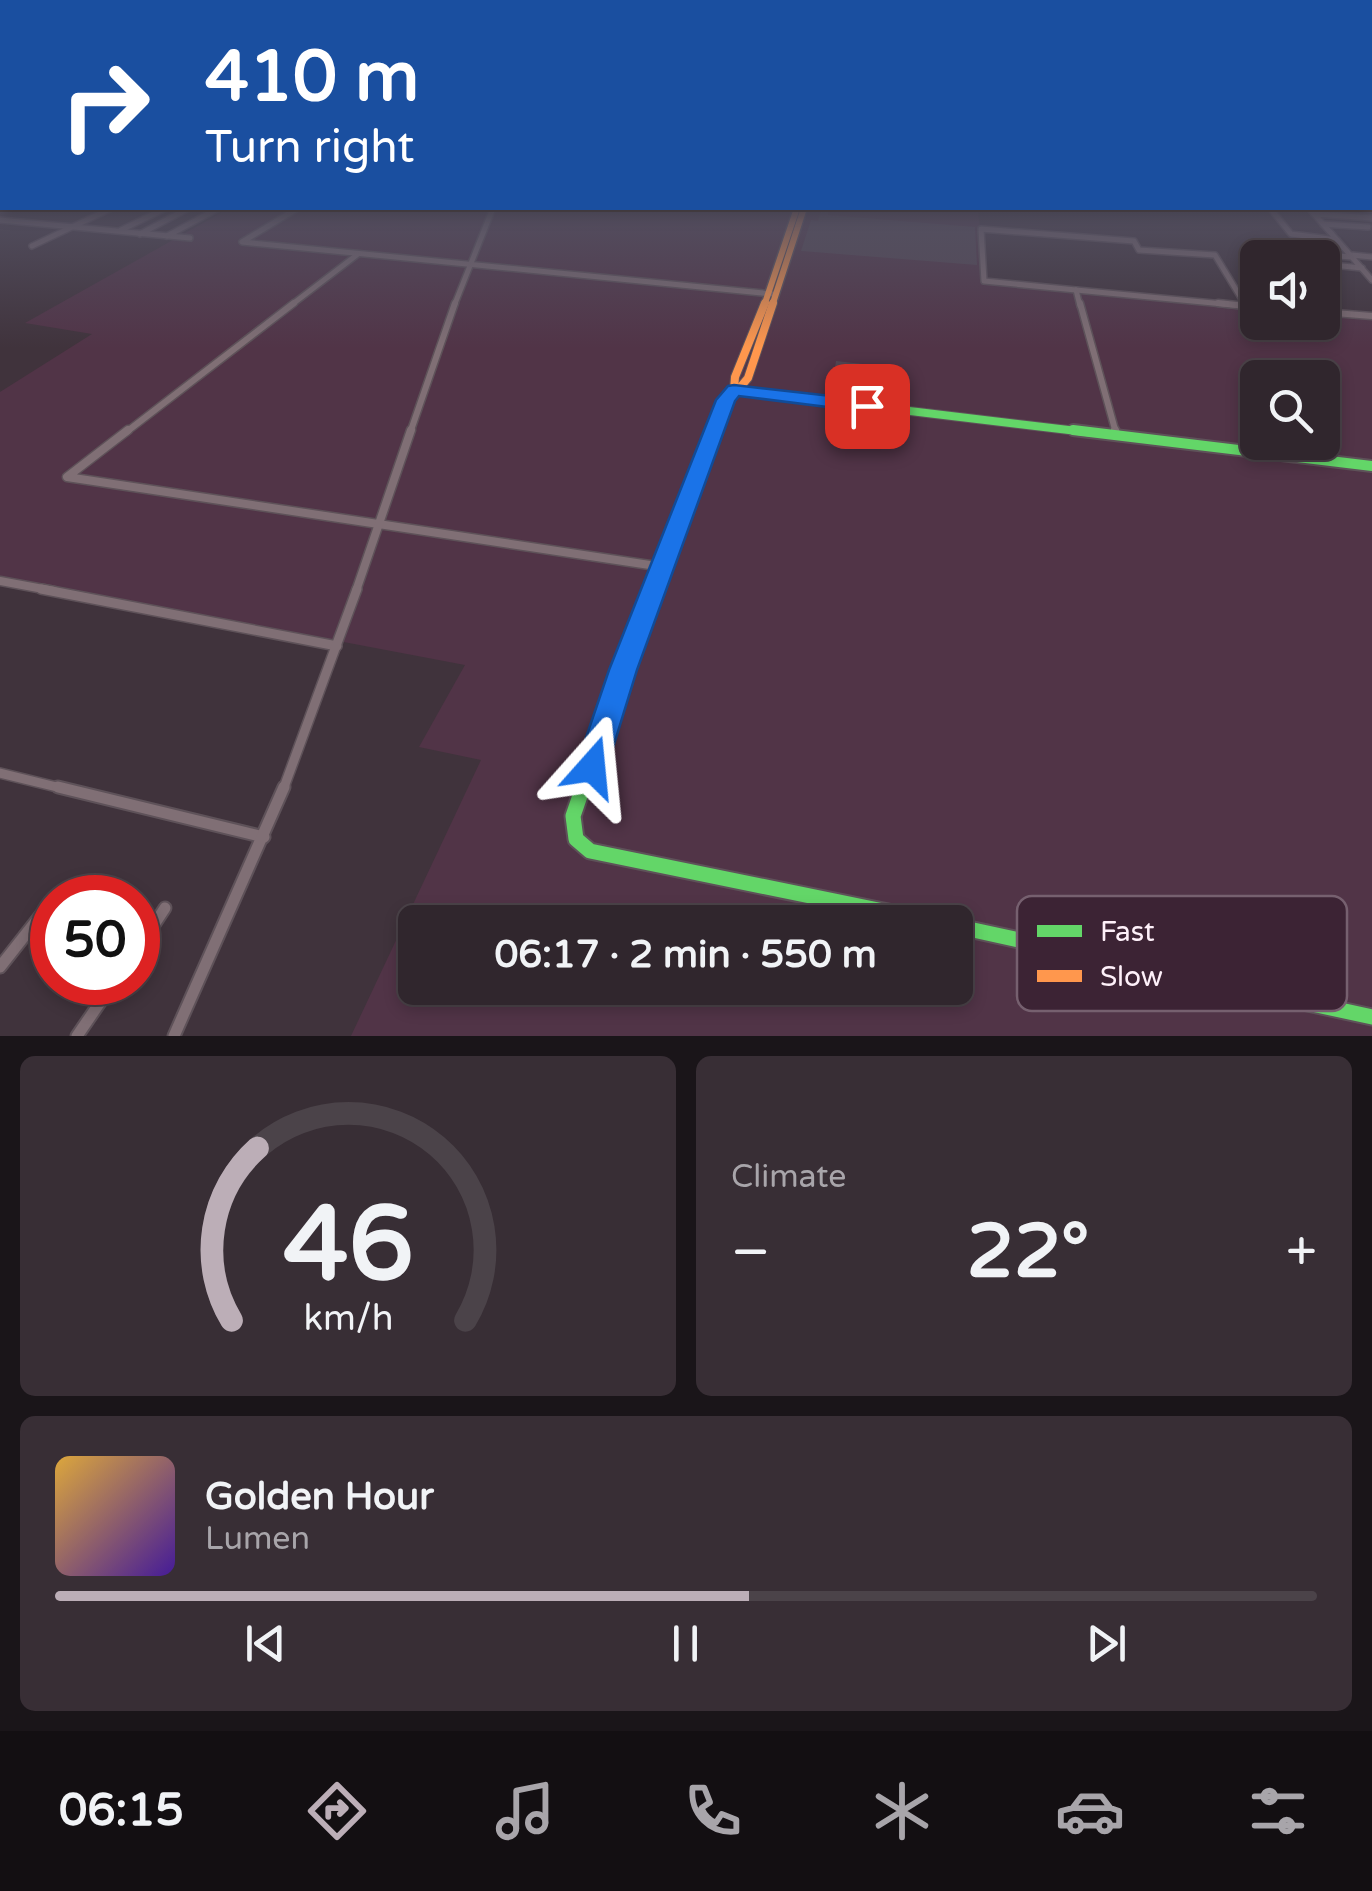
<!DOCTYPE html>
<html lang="en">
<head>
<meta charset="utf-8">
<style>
  :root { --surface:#30262d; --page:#382e35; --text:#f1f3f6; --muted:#a8a5aa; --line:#4b4349; --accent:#bcaeb7 }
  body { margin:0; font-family:"Varela Round",sans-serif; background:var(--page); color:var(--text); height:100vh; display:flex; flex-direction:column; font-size:38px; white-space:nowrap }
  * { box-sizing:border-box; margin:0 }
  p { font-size:32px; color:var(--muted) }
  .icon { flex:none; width:55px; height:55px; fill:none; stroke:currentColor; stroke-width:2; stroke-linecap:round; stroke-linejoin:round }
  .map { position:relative; height:1036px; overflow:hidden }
  .drawer { display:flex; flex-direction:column; gap:20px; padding:20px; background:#1a1519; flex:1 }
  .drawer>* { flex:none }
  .hud { position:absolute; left:0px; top:0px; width:1372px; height:210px; box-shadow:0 5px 15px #0003,0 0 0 2px var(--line); background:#1a4fa0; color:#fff; overflow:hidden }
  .fabs { position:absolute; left:1240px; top:240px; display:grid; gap:20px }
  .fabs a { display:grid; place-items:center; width:100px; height:100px; border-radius:15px; background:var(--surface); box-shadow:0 5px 15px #0003,0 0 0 2px var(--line); font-size:50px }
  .speed { position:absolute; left:30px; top:875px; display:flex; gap:20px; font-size:50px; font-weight:700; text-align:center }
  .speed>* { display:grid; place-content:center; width:130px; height:130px; border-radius:50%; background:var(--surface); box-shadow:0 5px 15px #0003,0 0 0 2px var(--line); line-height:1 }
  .speed .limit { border:15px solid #d22; background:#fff; color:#111 }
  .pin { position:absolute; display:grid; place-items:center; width:85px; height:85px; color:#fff; margin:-42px; border-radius:20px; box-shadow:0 5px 15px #0006 }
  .me { position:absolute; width:110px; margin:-55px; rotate:18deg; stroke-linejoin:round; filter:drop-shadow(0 0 8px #0008) }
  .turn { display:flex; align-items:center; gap:35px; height:210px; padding:0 40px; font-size:45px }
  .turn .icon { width:130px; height:130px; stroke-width:2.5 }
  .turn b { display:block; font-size:70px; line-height:85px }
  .big { font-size:75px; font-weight:700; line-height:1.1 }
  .drawer .widget { flex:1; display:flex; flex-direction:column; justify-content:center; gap:15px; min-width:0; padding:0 35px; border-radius:15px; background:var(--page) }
  .drawer .dial { align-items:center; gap:0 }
  .dial svg { height:260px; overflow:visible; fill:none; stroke:var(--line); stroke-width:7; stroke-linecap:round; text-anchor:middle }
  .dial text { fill:var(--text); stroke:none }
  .song { display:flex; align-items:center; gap:30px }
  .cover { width:120px; height:120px; border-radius:15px; background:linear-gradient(135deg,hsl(40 70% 55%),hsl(260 70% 35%)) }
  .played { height:10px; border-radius:5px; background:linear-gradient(90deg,var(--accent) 55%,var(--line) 55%) }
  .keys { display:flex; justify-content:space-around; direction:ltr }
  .heat { display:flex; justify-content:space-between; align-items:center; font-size:55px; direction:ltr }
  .drawer .tiles { flex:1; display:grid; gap:20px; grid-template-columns:1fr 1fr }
  .widget:last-child { grid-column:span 2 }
  .trip { position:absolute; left:398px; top:905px; width:575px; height:100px; border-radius:15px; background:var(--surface); box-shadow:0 5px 15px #0003,0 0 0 2px var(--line); font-weight:700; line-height:100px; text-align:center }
  .dock { display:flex; height:160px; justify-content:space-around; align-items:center; background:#130f12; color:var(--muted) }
  .dock .icon { width:70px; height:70px }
  .dock .current { color:var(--accent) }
  .dock b { font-size:45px; color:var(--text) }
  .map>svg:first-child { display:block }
  .built { fill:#513447; fill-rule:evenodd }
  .building { fill:#544754 }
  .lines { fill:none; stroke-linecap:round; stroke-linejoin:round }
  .street-far4-casing { stroke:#5e5259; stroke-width:8 }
  .street-far3-casing { stroke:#5e5259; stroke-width:9 }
  .street-far2-casing { stroke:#5e5259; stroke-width:11 }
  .street-far1-casing { stroke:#5e5259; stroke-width:12 }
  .street-casing { stroke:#5e5259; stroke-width:15 }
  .fast-far3-casing { stroke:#5e5259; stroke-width:10 }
  .fast-far2-casing { stroke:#5e5259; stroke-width:14 }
  .fast-far1-casing { stroke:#5e5259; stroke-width:16 }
  .fast-casing { stroke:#5e5259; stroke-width:19 }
  .slow-far2-casing { stroke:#5e5259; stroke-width:9 }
  .slow-far1-casing { stroke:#5e5259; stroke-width:10 }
  .slow-casing { stroke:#5e5259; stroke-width:14 }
  .street-far4 { stroke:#806f75; stroke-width:5 }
  .street-far3 { stroke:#806f75; stroke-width:6 }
  .street-far2 { stroke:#806f75; stroke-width:8 }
  .street-far1 { stroke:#806f75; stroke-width:9 }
  .street { stroke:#806f75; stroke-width:11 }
  .fast-far3 { stroke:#63d668; stroke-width:8 }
  .fast-far2 { stroke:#63d668; stroke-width:10 }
  .fast-far1 { stroke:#63d668; stroke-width:12 }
  .fast { stroke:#63d668; stroke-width:15 }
  .slow-far2 { stroke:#ff974d; stroke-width:6 }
  .slow-far1 { stroke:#ff974d; stroke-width:8 }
  .slow { stroke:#ff974d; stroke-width:10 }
  .route { fill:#1a73e8; stroke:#114b97; stroke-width:2.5 }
  .key { fill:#3c2334; stroke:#76606f; stroke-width:2.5 }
  .key-label { font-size:28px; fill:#fef0f9 }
</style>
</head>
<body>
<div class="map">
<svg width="1372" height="1036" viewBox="0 0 1372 1036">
  <rect width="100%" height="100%" fill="#40333c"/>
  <path class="built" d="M230 208H978L984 280 1257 305 1258 322H1322L1323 311 1372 316V1036H351L481 760 419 747 465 665 0 577V392L92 334 25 323ZM1258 378H1322V442H1258ZM415 922H955V988H415Z"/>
  <g class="building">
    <path d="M821 211H829L828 215 975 227 977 265 801 251 811 220 818 221Z"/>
    <path d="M836 361 881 366 879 400 831 394Z"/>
  </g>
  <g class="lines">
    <g class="street-far4-casing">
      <g id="street-far4">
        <path d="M298 208 242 242 773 294"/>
        <path d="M1270 208 1291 234 1337 240"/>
        <path d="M1309 208 1372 280"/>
        <path d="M1363 208H1372"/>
        <path d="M1314 214 1372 218"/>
        <path d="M0 220 190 238"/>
        <path d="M1323 224 1368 227"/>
        <path d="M121 230 166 208"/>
        <path d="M140 234 189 208"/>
        <path d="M167 236 219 208"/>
        <path d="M32 246 112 208"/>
        <path d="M1302 246 1308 254 1352 257"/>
        <path d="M1352 255 1372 257"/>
        <path d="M1322 264 1362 268"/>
        <path d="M1076 290 1245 306"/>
        <path d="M1076 290 1080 306"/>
        <path d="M1076 290 984 281 981 229 1134 241 1139 250 1215 255 1246 306"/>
        <path d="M290 306 358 254"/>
        <path d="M454 306 493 208"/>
      </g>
    </g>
    <g class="street-far3-casing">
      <g id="street-far3">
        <path d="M1080 303 1116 433"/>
        <path d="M1218 303 1246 306 1244 303"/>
        <path d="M1322 312 1372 316"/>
        <path d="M125 433 294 303"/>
        <path d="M410 433 455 303"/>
      </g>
    </g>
    <g class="street-far2-casing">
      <g id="street-far2">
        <path d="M128 430 67 477 663 567"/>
        <path d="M1115 430 1117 436"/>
        <path d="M0 581 54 591"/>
        <path d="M356 591 411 430"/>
      </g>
    </g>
    <g class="street-far1-casing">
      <g id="street-far1">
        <path d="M41 589 337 646"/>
        <path d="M0 773 69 790"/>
        <path d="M283 790 357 589"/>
      </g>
    </g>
    <g class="street-casing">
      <g id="street">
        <path d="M58 787 264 837"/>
        <path d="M138 949 165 908"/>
        <path d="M0 967 52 901"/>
        <path d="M77 1036 114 982"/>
        <path d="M174 1036 284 787"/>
      </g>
    </g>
    <g class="fast-far3-casing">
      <path id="fast-far3" d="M734 390 1094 433"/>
    </g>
    <g class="fast-far2-casing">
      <g id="fast-far2">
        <path d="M1073 430 1372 466"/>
        <path d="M654 591 686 503"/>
      </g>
    </g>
    <g class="fast-far1-casing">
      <path id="fast-far1" d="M583 790 655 589"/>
    </g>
    <g class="fast-casing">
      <g id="fast">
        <path d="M583 787 573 816 576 839 590 851 937 922"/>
        <path d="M955 926 1372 1017"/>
      </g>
    </g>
    <g class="slow-far2-casing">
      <g id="slow-far2">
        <path d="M764 306 797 208"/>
        <path d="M772 306 804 208"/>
      </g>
    </g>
    <g class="slow-far1-casing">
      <g id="slow-far1">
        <path d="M734 390 735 377 765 303"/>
        <path d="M712 433 720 411 748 378 773 303"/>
      </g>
    </g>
    <g class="slow-casing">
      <path id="slow" d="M686 503 713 430"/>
    </g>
    <use href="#street-far4" class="street-far4"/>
    <use href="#street-far3" class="street-far3"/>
    <use href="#street-far2" class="street-far2"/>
    <use href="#street-far1" class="street-far1"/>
    <use href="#street" class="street"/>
    <use href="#fast-far3" class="fast-far3"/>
    <use href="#fast-far2" class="fast-far2"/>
    <use href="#fast-far1" class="fast-far1"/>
    <use href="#fast" class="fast"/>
    <use href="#slow-far2" class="slow-far2"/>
    <use href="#slow-far1" class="slow-far1"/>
    <use href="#slow" class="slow"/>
  </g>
  <linearGradient id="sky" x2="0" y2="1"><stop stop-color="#231c21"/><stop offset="0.58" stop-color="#535061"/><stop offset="1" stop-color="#535061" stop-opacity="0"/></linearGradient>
  <rect width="1372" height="348" fill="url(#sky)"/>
  <path class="route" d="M734 385 867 400 876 406 867 412 739 396 735 401 637 670 607 767 603 776 592 780 581 776 576 767 609 670 716 400 728 386Z"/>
  <rect x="1017" y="896" width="330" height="115" rx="15" class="key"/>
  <rect x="1037" y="925" width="45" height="12" fill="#63d668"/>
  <rect x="1037" y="970" width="45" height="12" fill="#ff974d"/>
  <g class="key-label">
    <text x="1100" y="941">Fast</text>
    <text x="1100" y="986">Slow</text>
  </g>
</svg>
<div class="fabs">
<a><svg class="icon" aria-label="sound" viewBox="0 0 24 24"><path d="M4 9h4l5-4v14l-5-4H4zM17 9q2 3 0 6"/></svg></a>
<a><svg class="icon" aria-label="search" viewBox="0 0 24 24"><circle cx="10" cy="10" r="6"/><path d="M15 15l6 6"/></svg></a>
</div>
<div class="speed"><div class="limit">50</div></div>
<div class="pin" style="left:867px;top:406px;background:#d93025"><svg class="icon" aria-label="arrive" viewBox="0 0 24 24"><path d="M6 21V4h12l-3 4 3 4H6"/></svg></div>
<svg class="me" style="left:592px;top:767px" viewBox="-20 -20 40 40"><path d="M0-17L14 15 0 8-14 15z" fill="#1a73e8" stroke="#fff" stroke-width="4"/></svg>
<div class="trip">06:17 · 2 min · 550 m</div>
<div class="hud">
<div class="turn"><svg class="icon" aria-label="right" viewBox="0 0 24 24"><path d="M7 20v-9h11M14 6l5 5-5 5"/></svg><div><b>410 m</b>Turn right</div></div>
</div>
</div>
<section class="drawer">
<div class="tiles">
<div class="widget dial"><svg viewBox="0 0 100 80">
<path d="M14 69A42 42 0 1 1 86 69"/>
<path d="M14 69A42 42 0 0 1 22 16" stroke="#bcaeb7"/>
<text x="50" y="56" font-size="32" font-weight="700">46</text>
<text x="50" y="72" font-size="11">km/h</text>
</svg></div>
<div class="widget"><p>Climate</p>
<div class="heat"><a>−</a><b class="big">22°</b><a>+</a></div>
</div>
<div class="widget">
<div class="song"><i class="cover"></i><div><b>Golden Hour</b><p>Lumen</p></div></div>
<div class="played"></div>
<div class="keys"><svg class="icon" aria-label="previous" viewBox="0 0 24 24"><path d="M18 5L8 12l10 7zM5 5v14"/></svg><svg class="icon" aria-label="pause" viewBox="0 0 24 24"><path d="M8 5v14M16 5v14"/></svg><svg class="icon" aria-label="next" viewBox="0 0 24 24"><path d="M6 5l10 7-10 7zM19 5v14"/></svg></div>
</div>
</div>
</section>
<nav class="dock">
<b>06:15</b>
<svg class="icon current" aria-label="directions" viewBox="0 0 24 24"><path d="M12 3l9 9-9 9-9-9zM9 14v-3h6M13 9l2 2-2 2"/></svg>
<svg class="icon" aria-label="music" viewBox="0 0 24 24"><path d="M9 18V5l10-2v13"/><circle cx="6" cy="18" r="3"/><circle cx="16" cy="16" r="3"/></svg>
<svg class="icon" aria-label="phone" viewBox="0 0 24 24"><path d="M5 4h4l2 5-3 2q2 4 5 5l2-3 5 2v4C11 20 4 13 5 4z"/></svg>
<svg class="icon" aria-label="climate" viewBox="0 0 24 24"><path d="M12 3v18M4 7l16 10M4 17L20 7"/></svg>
<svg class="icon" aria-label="car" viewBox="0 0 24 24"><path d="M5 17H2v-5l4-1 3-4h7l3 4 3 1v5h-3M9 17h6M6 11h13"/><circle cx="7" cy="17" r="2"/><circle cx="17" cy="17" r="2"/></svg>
<svg class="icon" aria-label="filters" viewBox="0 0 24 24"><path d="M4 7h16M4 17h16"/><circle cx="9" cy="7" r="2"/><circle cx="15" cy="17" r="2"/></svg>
</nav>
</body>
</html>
